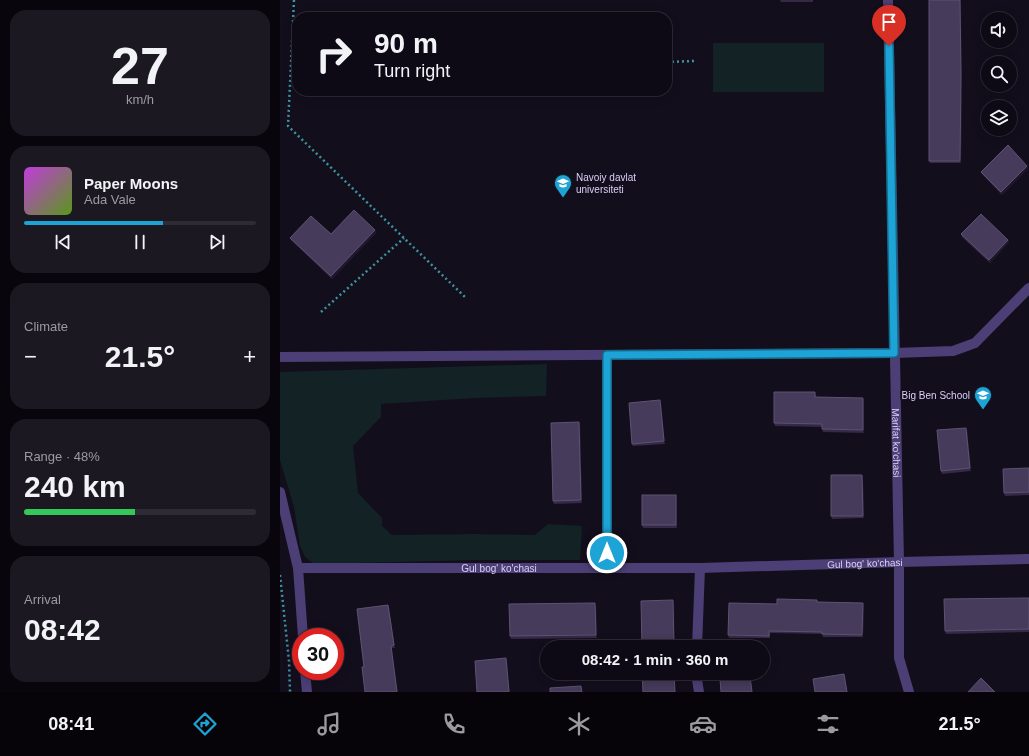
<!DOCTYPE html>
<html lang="en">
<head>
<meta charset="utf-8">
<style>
  :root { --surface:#0e0a15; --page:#1c1822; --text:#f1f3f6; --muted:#9b9aa0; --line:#2e2b34; --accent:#1da3d6 }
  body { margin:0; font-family:Helvetica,sans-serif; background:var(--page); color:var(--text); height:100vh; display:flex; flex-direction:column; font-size:15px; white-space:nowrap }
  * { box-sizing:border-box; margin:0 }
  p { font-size:13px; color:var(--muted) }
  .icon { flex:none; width:22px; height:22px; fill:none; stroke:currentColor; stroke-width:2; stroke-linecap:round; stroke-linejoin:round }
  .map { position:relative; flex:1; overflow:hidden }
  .side { display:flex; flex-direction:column; gap:10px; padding:10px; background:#08060c; width:280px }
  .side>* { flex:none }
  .top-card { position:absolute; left:12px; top:12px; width:380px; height:84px; border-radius:16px; box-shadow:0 2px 10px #0003,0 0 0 1px var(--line); background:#0e0a15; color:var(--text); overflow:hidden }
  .tools { position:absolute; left:701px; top:12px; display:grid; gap:8px }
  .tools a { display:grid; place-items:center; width:36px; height:36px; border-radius:50%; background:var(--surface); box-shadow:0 2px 10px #0003,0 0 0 1px var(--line); font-size:20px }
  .speed { position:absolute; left:12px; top:628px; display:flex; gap:8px; font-size:20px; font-weight:700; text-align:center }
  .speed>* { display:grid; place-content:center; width:52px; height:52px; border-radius:50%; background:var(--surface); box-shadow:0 2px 10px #0003,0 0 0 1px var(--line); line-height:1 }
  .speed .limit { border:6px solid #d22; background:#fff; color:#111 }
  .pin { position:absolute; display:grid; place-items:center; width:34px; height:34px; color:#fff; margin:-41px -17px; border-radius:50% 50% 50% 0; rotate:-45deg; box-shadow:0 0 4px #0007 }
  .pin .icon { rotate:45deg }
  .me { position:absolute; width:44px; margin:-22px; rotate:0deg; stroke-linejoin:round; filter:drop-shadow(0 0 3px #0008) }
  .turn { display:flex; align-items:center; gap:14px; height:84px; padding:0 16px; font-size:18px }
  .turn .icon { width:52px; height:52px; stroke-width:2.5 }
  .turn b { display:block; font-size:28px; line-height:34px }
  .big { font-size:30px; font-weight:700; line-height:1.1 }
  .side .tile { flex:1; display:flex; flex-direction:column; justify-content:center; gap:6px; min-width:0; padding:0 14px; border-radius:16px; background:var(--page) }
  .side .dial { align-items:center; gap:0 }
  .dial b { font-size:52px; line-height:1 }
  .song { display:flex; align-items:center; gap:12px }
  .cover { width:48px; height:48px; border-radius:6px; background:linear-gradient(135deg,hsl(290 70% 55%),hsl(90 70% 35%)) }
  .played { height:4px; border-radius:2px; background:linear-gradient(90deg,var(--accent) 60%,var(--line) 60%) }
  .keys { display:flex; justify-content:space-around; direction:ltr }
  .heat { display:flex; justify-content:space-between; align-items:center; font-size:22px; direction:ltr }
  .charge { height:6px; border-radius:3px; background:linear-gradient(90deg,#34c759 48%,var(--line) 0) }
  .trip { position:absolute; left:260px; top:640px; width:230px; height:40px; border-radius:20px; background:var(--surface); box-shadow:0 2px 10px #0003,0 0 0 1px var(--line); font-weight:700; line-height:40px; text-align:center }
  .dock { display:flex; height:64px; justify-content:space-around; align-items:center; background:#060408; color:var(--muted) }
  .dock .icon { width:28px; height:28px }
  .dock .on { color:var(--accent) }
  .dock b { font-size:18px; color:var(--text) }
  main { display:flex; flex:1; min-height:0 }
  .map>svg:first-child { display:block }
  .green { fill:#122225 }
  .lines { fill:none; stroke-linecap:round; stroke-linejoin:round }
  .path { stroke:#3c949f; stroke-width:2.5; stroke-dasharray:2 3; stroke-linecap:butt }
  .minor { stroke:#4b3f75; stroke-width:10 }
  .wall { fill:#352947 }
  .shaded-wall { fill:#20172e }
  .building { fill:#463b5a; stroke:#5e5273 }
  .route-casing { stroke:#136a8b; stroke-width:10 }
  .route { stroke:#1da3d6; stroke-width:7 }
  .labels { text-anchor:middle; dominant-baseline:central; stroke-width:4; stroke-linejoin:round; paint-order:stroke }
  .poi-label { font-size:10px; fill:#dbcff8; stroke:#130e1c; text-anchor:start }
  .street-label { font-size:10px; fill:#dbcff8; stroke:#130e1c }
</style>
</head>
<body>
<main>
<section class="side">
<div class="tile dial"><b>27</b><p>km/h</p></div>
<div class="tile">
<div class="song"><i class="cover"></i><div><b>Paper Moons</b><p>Ada Vale</p></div></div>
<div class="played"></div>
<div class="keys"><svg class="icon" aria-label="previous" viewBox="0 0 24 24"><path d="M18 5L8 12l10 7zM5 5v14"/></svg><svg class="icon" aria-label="pause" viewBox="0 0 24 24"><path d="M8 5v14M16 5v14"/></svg><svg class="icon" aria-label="next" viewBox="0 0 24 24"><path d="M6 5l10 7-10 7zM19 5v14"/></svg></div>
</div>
<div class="tile"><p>Climate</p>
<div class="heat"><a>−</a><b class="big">21.5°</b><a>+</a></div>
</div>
<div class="tile"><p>Range · 48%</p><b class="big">240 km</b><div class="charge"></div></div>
<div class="tile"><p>Arrival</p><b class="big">08:42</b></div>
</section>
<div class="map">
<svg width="749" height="692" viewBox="0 0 749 692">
  <rect width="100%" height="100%" fill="#130e1c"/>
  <g class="green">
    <rect x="433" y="43" width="111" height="49"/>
    <path d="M267 364 266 396 194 398 101 404V417L73 446 78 493 102 518V526L112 535 194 534 255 535 268 524 302 526 300 560H195L34 564 25 557 20 546 14 507 0 460V372Z"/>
  </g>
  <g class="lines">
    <g class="path">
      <path d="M14 0 8 126 185 297"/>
      <path d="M12 55 17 56"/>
      <path d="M387 62 414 61"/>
      <path d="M41 312 124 238"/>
      <path d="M0 575 9 661 10 692"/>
    </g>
    <g class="minor">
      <path id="s1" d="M608 0 619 562V658L629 692"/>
      <path d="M0 357 614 353 673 351 695 343 749 288"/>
      <path d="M0 492 18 568 23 637"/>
      <path id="s2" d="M18 568H420L619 562 749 559"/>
      <path d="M327 568V355"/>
      <path d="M417 647 420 568"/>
      <path d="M25 671 27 692"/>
      <path d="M416 673 419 692"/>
    </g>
  </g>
  <g class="wall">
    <path d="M500 0H533V2H501Z"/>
    <path d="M649 77 682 78 681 163H650L649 161Z"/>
    <path d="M747 166 748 168 722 195 702 174 701 172Z"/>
    <path d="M95 230 96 233 52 279 11 240 10 238 51 234Z"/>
    <path d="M681 234 728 240 729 242 710 263 682 237Z"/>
    <path d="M535 392 536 397 584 401V433L543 432 542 427 495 426 494 423Z"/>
    <path d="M381 403 385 444 353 446 352 444Z"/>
    <path d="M299 422 300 425 302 503 274 504 273 501Z"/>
    <path d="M686 428 687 430 691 471 662 474 661 471Z"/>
    <path d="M749 468V495L725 496 724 493Z"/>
    <path d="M582 475 583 478 584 518 552 519 551 516Z"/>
    <path d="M396 495 397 497V528H363L362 525Z"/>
    <path d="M749 598V632L666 634 665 631Z"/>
    <path d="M538 602 584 606 583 637H543L542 634 490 633V638H449L448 635 497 604Z"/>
    <path d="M108 605 109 608 115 648H112L84 667Z"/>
    <path d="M316 606 317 638 231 639 230 636Z"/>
  </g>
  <g class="shaded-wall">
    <path d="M680 0H681L682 78 681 163 680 161Z"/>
    <path d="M747 166 748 168 722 195 721 192Z"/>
    <path d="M95 230 96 233 52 279 51 276Z"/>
    <path d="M728 240 729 242 710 263 709 260Z"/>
    <path d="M583 398 584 401V433L583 430Z"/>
    <path d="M380 400 381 403 385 444 384 441Z"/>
    <path d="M299 422 300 425 302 503 301 500Z"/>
    <path d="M686 428 687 430 691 471 690 468Z"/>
    <path d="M582 475 583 478 584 518 583 516Z"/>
    <path d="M396 495 397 497V528L396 525Z"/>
    <path d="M393 600 394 603 395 647H394Z"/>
    <path d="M315 603 316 606 317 638 316 635Z"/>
    <path d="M583 603 584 606 583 637 582 635Z"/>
    <path d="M108 605 109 608 115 648 114 645Z"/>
    <path d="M111 646 112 648 118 692H117Z"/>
    <path d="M226 658 227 661 230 692H229Z"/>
    <path d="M394 673H395V692Z"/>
  </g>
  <g class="building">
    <path d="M649 0H680L681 75 680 161H649Z"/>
    <path d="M728 145 747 166 721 192 701 172Z"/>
    <path d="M74 210 95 230 51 276 10 238 31 216 51 234Z"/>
    <path d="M701 214 728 240 709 260 681 234Z"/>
    <path d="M494 392H535V397L583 398V430L542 429V424L494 423Z"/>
    <path d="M380 400 384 441 352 444 349 403Z"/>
    <path d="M299 422 301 500 273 501 271 423Z"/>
    <path d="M686 428 690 468 661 471 657 430Z"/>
    <path d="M749 468V492L724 493 723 469Z"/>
    <path d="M551 475H582L583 516H551Z"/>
    <rect x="362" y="495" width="34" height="30"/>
    <path d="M749 598V629L665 631 664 599Z"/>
    <path d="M497 599 537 600V602L583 603 582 635 542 634V632L489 631V636L448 635 449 603 497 604Z"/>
    <path d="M393 600 394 647H362L361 601Z"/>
    <path d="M315 603 316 635 230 636 229 604Z"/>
    <path d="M108 605 114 645 111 646 117 692H85L82 667H84L77 609Z"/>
    <path d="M226 658 229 692H197L195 661Z"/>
    <path d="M362 673H394L395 692H363Z"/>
    <path d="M564 674 567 692H535L533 679Z"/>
    <path d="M470 676 472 692H441L440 679Z"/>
    <path d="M701 678 715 692H688Z"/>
    <path d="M301 686 302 692H270V688Z"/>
  </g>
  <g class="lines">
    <g class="route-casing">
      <path id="route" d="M327 553V355L614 353 609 46"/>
    </g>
    <use href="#route" class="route"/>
  </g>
  <defs>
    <g id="university-pin" transform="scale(0.9)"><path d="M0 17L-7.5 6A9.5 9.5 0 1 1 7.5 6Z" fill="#1da3d6" stroke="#130e1c"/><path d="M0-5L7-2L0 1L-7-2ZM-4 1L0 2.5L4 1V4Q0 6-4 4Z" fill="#fff"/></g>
    <g id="school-pin" transform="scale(0.9)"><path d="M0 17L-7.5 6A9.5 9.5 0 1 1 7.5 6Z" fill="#1da3d6" stroke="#130e1c"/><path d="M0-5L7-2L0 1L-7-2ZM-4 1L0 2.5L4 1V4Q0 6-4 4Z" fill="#fff"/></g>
  </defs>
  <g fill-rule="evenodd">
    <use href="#university-pin" x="283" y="183"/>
    <use href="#school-pin" x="703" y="395"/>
  </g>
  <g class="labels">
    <g class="poi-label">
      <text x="296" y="177">Navoiy davlat<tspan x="296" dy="12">universiteti</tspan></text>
      <text x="690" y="395" text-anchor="end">Big Ben School</text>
    </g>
    <g class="street-label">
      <text stroke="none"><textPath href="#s1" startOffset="443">Marifat ko'chasi</textPath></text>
      <text stroke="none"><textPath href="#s2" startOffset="567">Gul bog' ko'chasi</textPath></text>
      <text stroke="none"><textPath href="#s2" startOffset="201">Gul bog' ko'chasi</textPath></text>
    </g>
  </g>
</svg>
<div class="tools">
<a><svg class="icon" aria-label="sound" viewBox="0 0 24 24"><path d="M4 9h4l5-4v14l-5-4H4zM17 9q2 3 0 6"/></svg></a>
<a><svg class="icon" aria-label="search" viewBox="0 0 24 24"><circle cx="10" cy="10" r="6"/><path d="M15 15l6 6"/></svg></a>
<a><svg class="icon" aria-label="layers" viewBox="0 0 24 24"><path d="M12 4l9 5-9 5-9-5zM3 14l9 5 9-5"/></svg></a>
</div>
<div class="speed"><div class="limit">30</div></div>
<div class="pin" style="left:609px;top:46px;background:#d93025"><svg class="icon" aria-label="arrive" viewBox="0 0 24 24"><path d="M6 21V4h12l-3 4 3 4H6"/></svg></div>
<svg class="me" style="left:327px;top:553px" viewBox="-20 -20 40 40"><circle r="17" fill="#1da3d6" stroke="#fff" stroke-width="3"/><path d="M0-11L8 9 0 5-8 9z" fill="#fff"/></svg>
<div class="trip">08:42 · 1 min · 360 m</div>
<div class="top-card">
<div class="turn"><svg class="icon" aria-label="right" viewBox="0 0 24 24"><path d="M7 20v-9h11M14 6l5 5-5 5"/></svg><div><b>90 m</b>Turn right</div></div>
</div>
</div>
</main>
<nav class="dock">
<b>08:41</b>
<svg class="icon on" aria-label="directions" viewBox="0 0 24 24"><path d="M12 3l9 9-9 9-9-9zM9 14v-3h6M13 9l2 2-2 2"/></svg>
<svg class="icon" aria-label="music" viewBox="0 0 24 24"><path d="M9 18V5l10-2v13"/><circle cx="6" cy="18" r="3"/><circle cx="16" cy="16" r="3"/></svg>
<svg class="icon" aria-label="phone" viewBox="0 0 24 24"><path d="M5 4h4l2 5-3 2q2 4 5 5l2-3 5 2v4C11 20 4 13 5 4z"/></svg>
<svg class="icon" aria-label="climate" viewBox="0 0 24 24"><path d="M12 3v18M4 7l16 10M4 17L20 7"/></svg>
<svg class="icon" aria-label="car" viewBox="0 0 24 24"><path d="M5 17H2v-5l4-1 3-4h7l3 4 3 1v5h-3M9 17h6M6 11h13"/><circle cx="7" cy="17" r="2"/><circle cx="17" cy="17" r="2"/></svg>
<svg class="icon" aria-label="filters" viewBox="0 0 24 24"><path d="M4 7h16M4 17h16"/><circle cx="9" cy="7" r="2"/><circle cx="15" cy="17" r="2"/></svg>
<b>21.5°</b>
</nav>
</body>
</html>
